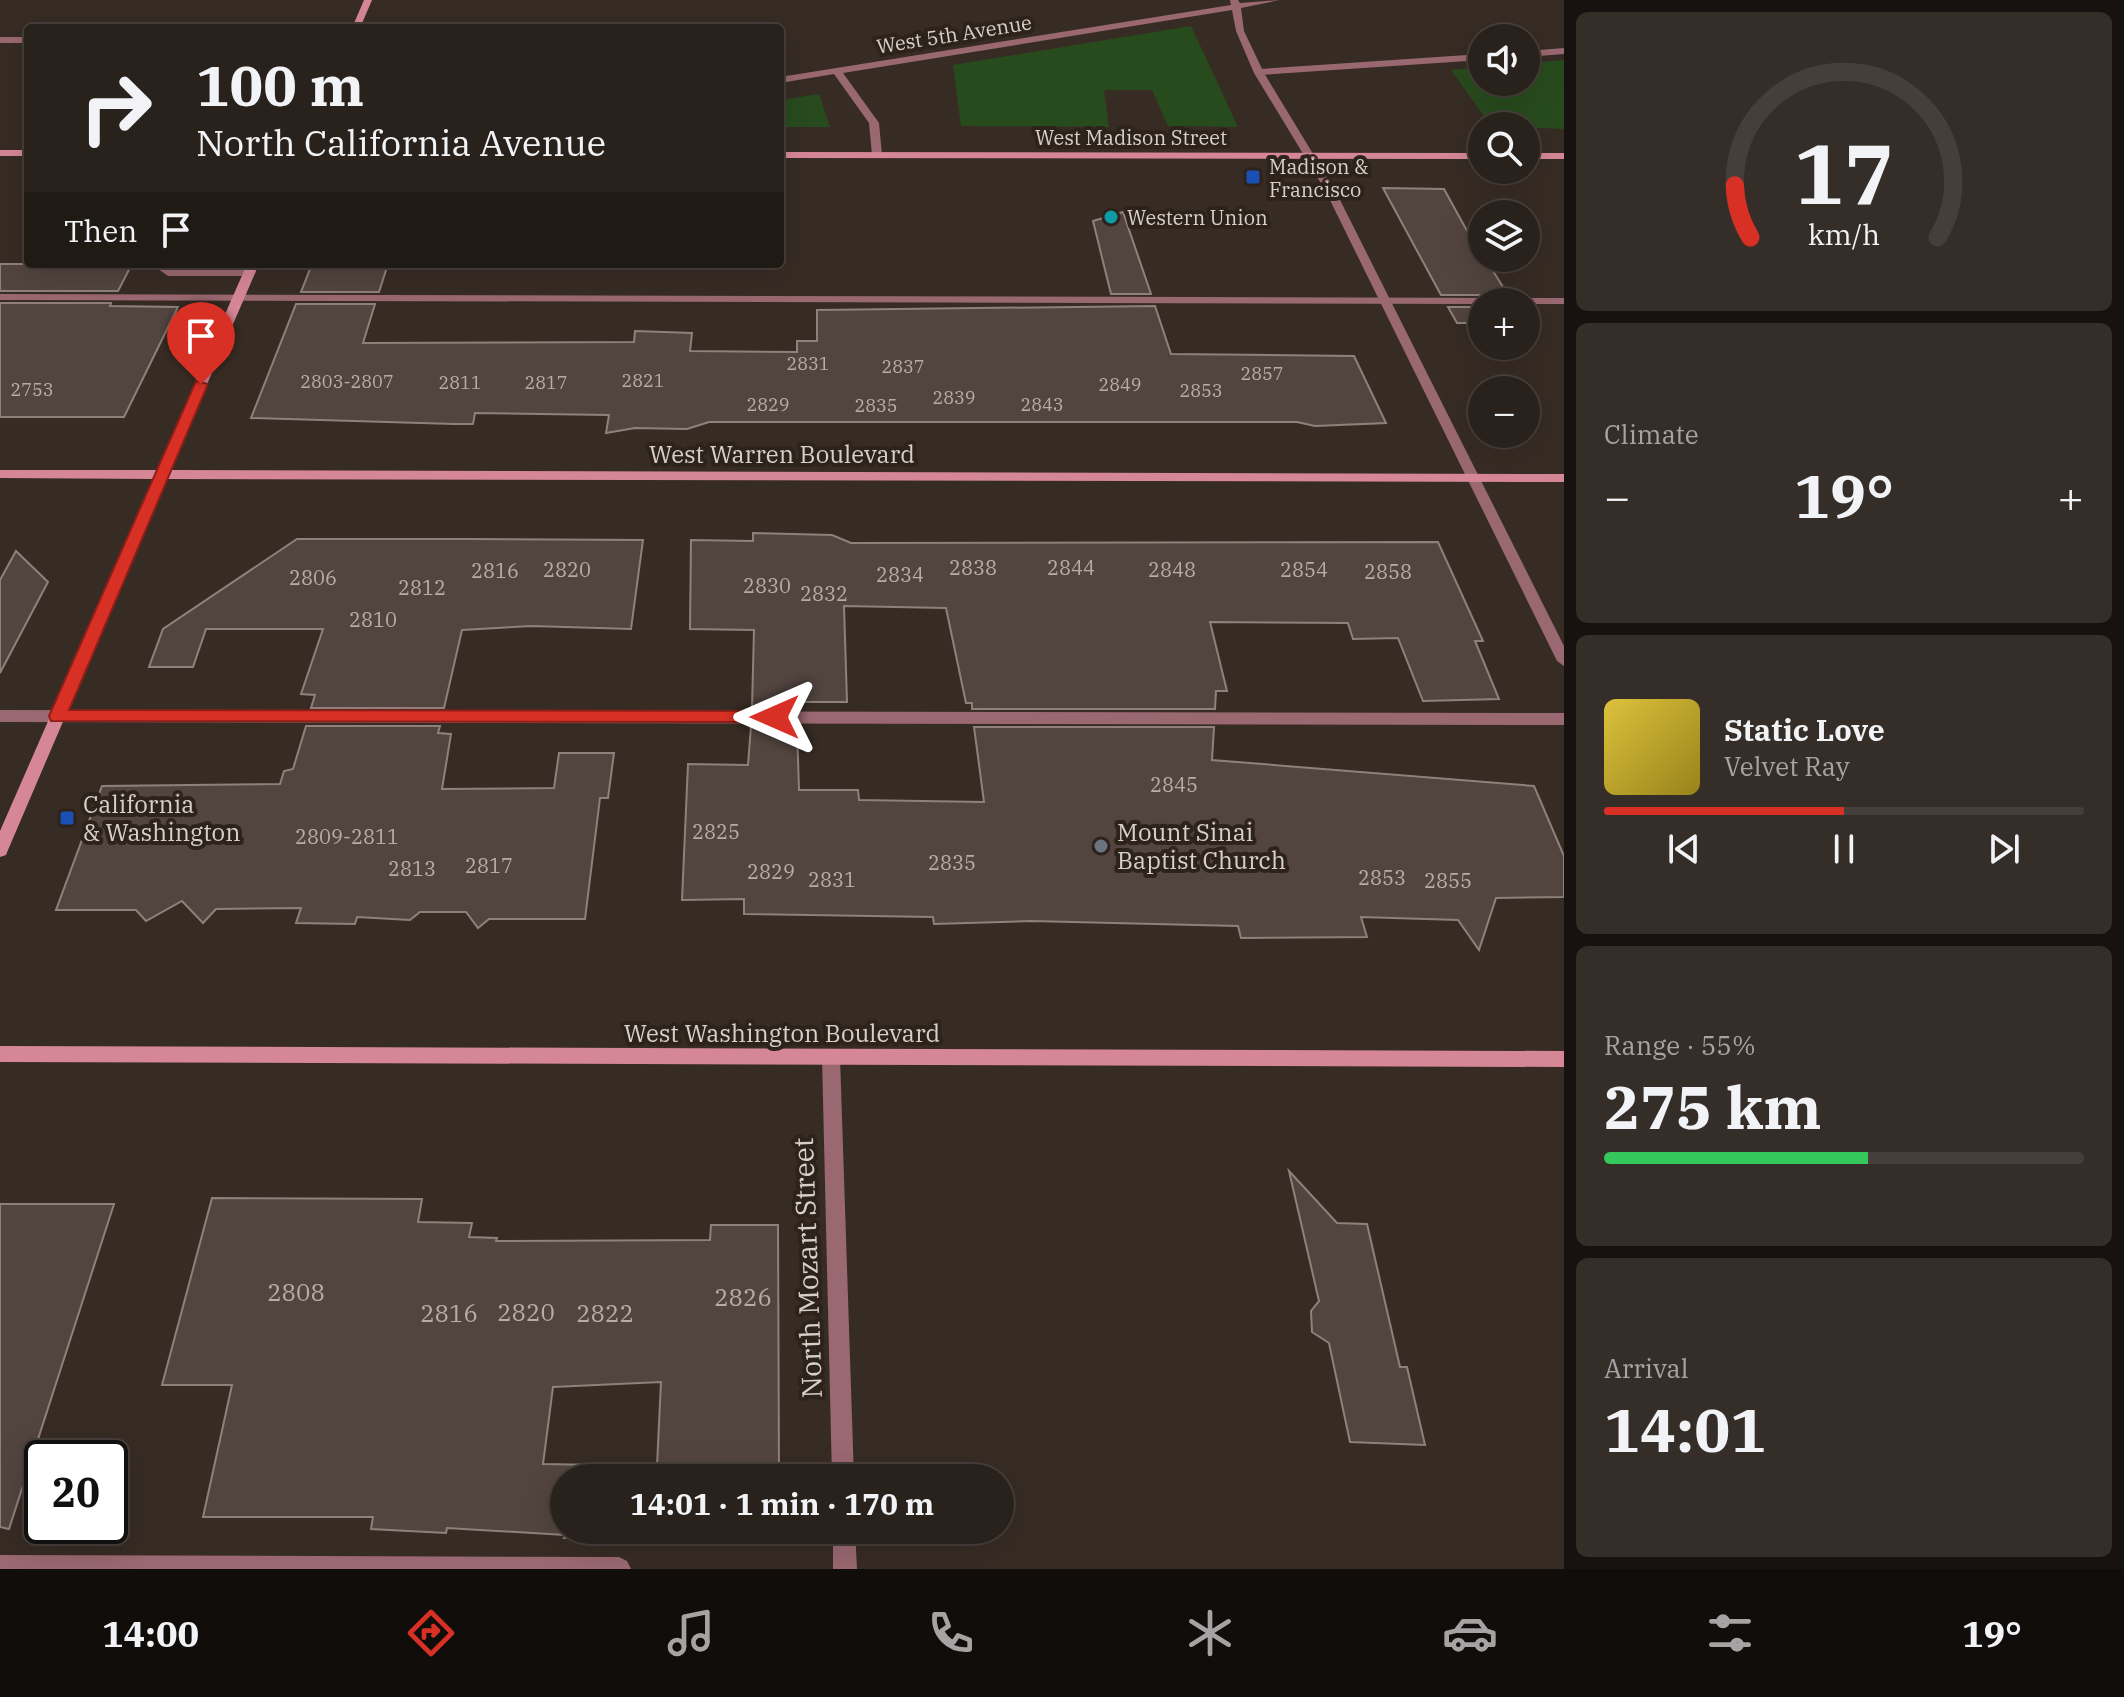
<!DOCTYPE html>
<html lang="en">
<head>
<meta charset="utf-8">
<style>
  :root { --surface:#29211b; --page:#352e28; --text:#f1f3f6; --muted:#a5a3a3; --line:#453e3a; --accent:#d93025 }
  body { margin:0; font-family:"IBM Plex Serif",serif; background:var(--page); color:var(--text); height:100vh; display:flex; flex-direction:column; font-size:30px; white-space:nowrap }
  * { box-sizing:border-box; margin:0 }
  p { font-size:26px; color:var(--muted) }
  .icon { flex:none; width:44px; height:44px; fill:none; stroke:currentColor; stroke-width:2; stroke-linecap:round; stroke-linejoin:round }
  .map { position:relative; flex:1; overflow:hidden }
  .panel { display:flex; flex-direction:column; gap:12px; padding:12px; background:#17120f; width:560px }
  .panel>* { flex:none }
  .banner { position:absolute; left:24px; top:24px; width:760px; height:244px; border-radius:8px; box-shadow:0 8px 32px #0002,0 0 0 2px var(--line); background:#29211b; color:var(--text); overflow:hidden }
  .tools { position:absolute; left:1468px; top:24px; display:grid; gap:16px }
  .tools a { display:grid; place-items:center; width:72px; height:72px; border-radius:50%; background:var(--surface); box-shadow:0 8px 32px #0002,0 0 0 2px var(--line); font-size:40px }
  .speed { position:absolute; left:24px; top:1440px; display:flex; gap:16px; font-size:40px; font-weight:700; text-align:center }
  .speed>* { display:grid; place-content:center; width:104px; height:104px; border-radius:50%; background:var(--surface); box-shadow:0 8px 32px #0002,0 0 0 2px var(--line); line-height:1 }
  .speed .limit { border:4px solid #111; border-radius:12px; background:#fff; color:#111 }
  .pin { position:absolute; display:grid; place-items:center; width:68px; height:68px; color:#fff; margin:-82px -34px; border-radius:50% 50% 50% 0; rotate:-45deg; box-shadow:0 0 8px #0007 }
  .pin .icon { rotate:45deg }
  .me { position:absolute; width:88px; margin:-44px; rotate:270deg; stroke-linejoin:round; filter:drop-shadow(0 0 6px #0008) }
  .turn { display:flex; align-items:center; gap:28px; height:168px; padding:0 40px; font-size:36px }
  .turn .icon { width:104px; height:104px; stroke-width:2.5 }
  .turn b { display:block; font-size:56px; line-height:68px }
  .then { display:flex; align-items:center; height:76px; padding:0 40px; background:#0003; gap:16px; font-size:30px }
  .big { font-size:60px; font-weight:700; line-height:1.1 }
  .panel .tile { flex:1; display:flex; flex-direction:column; justify-content:center; gap:12px; min-width:0; padding:0 28px; border-radius:12px; background:var(--page) }
  .panel .dial { align-items:center; gap:0 }
  .dial svg { height:208px; overflow:visible; fill:none; stroke:var(--line); stroke-width:7; stroke-linecap:round; text-anchor:middle }
  .dial text { fill:var(--text); stroke:none }
  .song { display:flex; align-items:center; gap:24px }
  .cover { width:96px; height:96px; border-radius:12px; background:linear-gradient(135deg,hsl(50 70% 55%),hsl(50 70% 35%)) }
  .played { height:8px; border-radius:4px; background:linear-gradient(90deg,var(--accent) 50%,var(--line) 50%) }
  .keys { display:flex; justify-content:space-around; direction:ltr }
  .heat { display:flex; justify-content:space-between; align-items:center; font-size:44px; direction:ltr }
  .charge { height:12px; border-radius:6px; background:linear-gradient(90deg,#34c759 55%,var(--line) 0) }
  .trip { position:absolute; left:550px; top:1464px; width:464px; height:80px; border-radius:40px; background:var(--surface); box-shadow:0 8px 32px #0002,0 0 0 2px var(--line); font-weight:700; line-height:80px; text-align:center }
  .tab-bar { display:flex; height:128px; justify-content:space-around; align-items:center; background:#100d0b; color:var(--muted) }
  .tab-bar .icon { width:56px; height:56px }
  .tab-bar .active { color:var(--accent) }
  .tab-bar b { font-size:36px; color:var(--text) }
  main { display:flex; flex:1; min-height:0 }
  .map>svg:first-child { display:block }
  .green { fill:#284b1e }
  .building { fill:#52443f; stroke:#8f807b; stroke-width:2; fill-rule:evenodd }
  .lines { fill:none; stroke-linecap:round; stroke-linejoin:round }
  .lane { fill:#9a6871; fill-rule:evenodd }
  .street { fill:#9a6871; fill-rule:evenodd }
  .secondary { fill:#d68797; fill-rule:evenodd }
  .route { fill:#d93025; stroke:#8d1f18; stroke-width:2 }
  .transit-dot { fill:#1a4fb4; stroke:#2d231b; stroke-width:3 }
  .culture-dot { fill:#0f9aa8; stroke:#2d231b; stroke-width:3 }
  .worship-dot { fill:#6b7280; stroke:#2d231b; stroke-width:3 }
  .labels { text-anchor:middle; dominant-baseline:central; stroke-width:8; stroke-linejoin:round; paint-order:stroke }
  .far-number-label { font-size:18px; fill:#b5ada7 }
  .far-street-label { font-size:20px; fill:#d6d0ca; stroke:#2d231b }
  .far-poi-label { font-size:20px; fill:#d6d0ca; stroke:#2d231b; text-anchor:start }
  .number-label { font-size:20px; fill:#b5ada7 }
  .street-label { font-size:24px; fill:#d6d0ca; stroke:#2d231b }
  .poi-label { font-size:24px; fill:#d6d0ca; stroke:#2d231b; text-anchor:start }
  .near-number-label { font-size:24px; fill:#b5ada7 }
  .near-street-label { font-size:28px; fill:#d6d0ca; stroke:#2d231b }
</style>
</head>
<body>
<main>
<div class="map">
<svg width="1564" height="1569" viewBox="0 0 1564 1569">
  <rect width="100%" height="100%" fill="#372c24"/>
  <g class="green">
    <path d="M1191 26 1238 127 1168 126 1152 90H1104L1109 127 961 126 953 65Z"/>
    <path d="M1564 60V129L1491 126 1451 70 1482 67V82H1526V63Z"/>
    <path d="M819 94 830 127H780V100Z"/>
  </g>
  <g class="building">
    <path d="M1383 188 1444 189 1482 258H1485L1508 295H1441Z"/>
    <path d="M1123 212 1151 294H1111L1093 221Z"/>
    <path d="M0 264H132L118 291H0Z"/>
    <path d="M312 264H388L379 292H301Z"/>
    <path d="M0 303H111L110 306 178 307 124 417H0Z"/>
    <path d="M296 304H375L363 343 634 342 635 331 692 333 690 351 797 352V341H817V310L1155 306 1171 354 1354 356 1386 423 1315 426 1297 422H709L687 429 635 428 606 433 609 415 475 413 473 424H454L251 418Z"/>
    <path d="M1448 307H1482V332L1473 323H1457Z"/>
    <path d="M753 533 832 535 851 543 1438 542 1483 641H1475L1499 699 1423 701 1398 638 1353 639 1348 623 1210 622 1227 691H1216L1215 709H972V703H966L946 608 844 606 847 702H796L797 709 752 708 754 630 690 629 691 540 753 541Z"/>
    <path d="M297 539H469L643 540 631 629 532 626 462 630 444 708H311L315 695 301 694 323 629H206L193 667H149L163 629Z"/>
    <path d="M16 551 48 582 0 673V580Z"/>
    <path d="M306 726H440L438 733 451 734 442 789 554 788 559 753H614L608 798H600L585 919H489L478 928 466 912H420L410 920 357 917 355 924 296 923 301 908 216 909 203 923 182 901 146 921 136 910H56L102 786 280 784 284 771 293 769Z"/>
    <path d="M751 726 797 727 799 790H858L859 800 984 802 974 727H1214L1212 760 1534 786 1564 856V897L1496 898 1479 950 1458 920 1361 917 1367 937 1241 938 1238 926 1031 921 934 924 933 917 744 914V899L682 900 688 764 748 765Z"/>
    <path d="M1289 1171 1337 1223 1367 1224 1400 1367H1407L1425 1445 1350 1442 1329 1343 1312 1332 1311 1311 1319 1301Z"/>
    <path d="M212 1198 422 1199 418 1222 472 1223 469 1237 497 1238 496 1241 710 1240 711 1225H778L779 1478H564V1530H728L637 1534V1538H564L565 1535 447 1528 446 1533 371 1529 373 1517H203L232 1385H162ZM661 1382 657 1466 543 1464 553 1387Z"/>
    <path d="M0 1204H114L9 1529 0 1527Z"/>
  </g>
  <g class="lines">
    <g class="lane">
      <rect x="0" y="37" width="28" height="6"/>
      <path d="M1564 48V54L1526 57V51Z"/>
      <path d="M1482 54V60L1260 75 1255 72 1260 69Z"/>
      <path d="M151 264H164L171 270H250L256 273 250 276H168Z"/>
      <path d="M0 294 1564 298V304H1526V302H1482V304L0 300Z"/>
      <path d="M0 710 1564 713V725L0 722Z"/>
      <path d="M0 1555 619 1557 627 1561 631 1569H0Z"/>
    </g>
    <g class="street">
      <path d="M1230 0H1238L1240 3 1280 0 1241 8 1244 31 1264 73 1335 190 1564 646V666L1557 661 1325 190 1254 73 1236 31 1232 10 843 73 879 123 882 155 877 158 872 155 869 123 834 74 780 83V77L1231 5Z"/>
      <path d="M831 1049 838 1051 840 1057 854 1478H832L822 1057 824 1051Z"/>
      <path d="M833 1530H855L857 1569H833Z"/>
    </g>
    <g class="secondary">
      <path d="M364 0H372L360 28H352Z"/>
      <rect x="0" y="150" width="28" height="6"/>
      <path d="M780 152 1482 153V159L780 158Z"/>
      <rect x="1526" y="153" width="38" height="6"/>
      <path d="M247 264H259L170 470 1564 474V482L167 479 8 850 6 855 0 857V831L154 479 0 478V470H157Z"/>
      <path d="M0 1046 1564 1051V1067L0 1062Z"/>
    </g>
  </g>
  <path class="route" d="M196 381 208 384 69 710 775 711 784 717 781 722 51 721 49 716Z"/>
  <g class="transit-dot">
    <rect x="1245" y="169" width="16" height="16" rx="4"/>
    <rect x="59" y="810" width="16" height="16" rx="4"/>
  </g>
  <circle class="culture-dot" cx="1111" cy="217" r="8"/>
  <circle class="worship-dot" cx="1101" cy="846" r="8"/>
  <g class="labels">
    <g class="far-number-label">
      <text x="808" y="363">2831</text>
      <text x="903" y="366">2837</text>
      <text x="1262" y="373">2857</text>
      <text x="643" y="380">2821</text>
      <text x="347" y="381">2803-2807</text>
      <text x="460" y="382">2811</text>
      <text x="546" y="382">2817</text>
      <text x="1120" y="384">2849</text>
      <text x="32" y="389">2753</text>
      <text x="1201" y="390">2853</text>
      <text x="954" y="397">2839</text>
      <text x="768" y="404">2829</text>
      <text x="1042" y="404">2843</text>
      <text x="876" y="405">2835</text>
    </g>
    <g class="far-street-label">
      <text transform="translate(954 34) rotate(-9)">West 5th Avenue</text>
      <text x="1131" y="137">West Madison Street</text>
    </g>
    <g class="far-poi-label">
      <text x="1269" y="166">Madison &amp;<tspan x="1269" dy="23">Francisco</tspan></text>
      <text x="1127" y="217">Western Union</text>
    </g>
    <g class="number-label">
      <text x="973" y="567">2838</text>
      <text x="1071" y="567">2844</text>
      <text x="567" y="569">2820</text>
      <text x="1172" y="569">2848</text>
      <text x="1304" y="569">2854</text>
      <text x="495" y="570">2816</text>
      <text x="1388" y="571">2858</text>
      <text x="900" y="574">2834</text>
      <text x="313" y="577">2806</text>
      <text x="767" y="585">2830</text>
      <text x="422" y="587">2812</text>
      <text x="824" y="593">2832</text>
      <text x="373" y="619">2810</text>
      <text x="1174" y="784">2845</text>
      <text x="716" y="831">2825</text>
      <text x="347" y="836">2809-2811</text>
      <text x="952" y="862">2835</text>
      <text x="489" y="865">2817</text>
      <text x="412" y="868">2813</text>
      <text x="771" y="871">2829</text>
      <text x="1382" y="877">2853</text>
      <text x="832" y="879">2831</text>
      <text x="1448" y="880">2855</text>
    </g>
    <g class="street-label">
      <text x="782" y="454">West Warren Boulevard</text>
      <text x="782" y="1033">West Washington Boulevard</text>
    </g>
    <g class="poi-label">
      <text x="83" y="804">California<tspan x="83" dy="28">&amp; Washington</tspan></text>
      <text x="1117" y="832">Mount Sinai<tspan x="1117" dy="28">Baptist Church</tspan></text>
    </g>
    <g class="near-number-label">
      <text x="296" y="1292">2808</text>
      <text x="743" y="1297">2826</text>
      <text x="526" y="1312">2820</text>
      <text x="449" y="1313">2816</text>
      <text x="605" y="1313">2822</text>
    </g>
    <g class="near-street-label">
      <text transform="translate(807 1268) rotate(-92)">North Mozart Street</text>
    </g>
  </g>
</svg>
<div class="tools">
<a><svg class="icon" aria-label="sound" viewBox="0 0 24 24"><path d="M4 9h4l5-4v14l-5-4H4zM17 9q2 3 0 6"/></svg></a>
<a><svg class="icon" aria-label="search" viewBox="0 0 24 24"><circle cx="10" cy="10" r="6"/><path d="M15 15l6 6"/></svg></a>
<a><svg class="icon" aria-label="layers" viewBox="0 0 24 24"><path d="M12 4l9 5-9 5-9-5zM3 14l9 5 9-5"/></svg></a>
<a>+</a>
<a>−</a>
</div>
<div class="speed"><div class="limit">20</div></div>
<div class="pin" style="left:201px;top:384px;background:#d93025"><svg class="icon" aria-label="arrive" viewBox="0 0 24 24"><path d="M6 21V4h12l-3 4 3 4H6"/></svg></div>
<svg class="me" style="left:775px;top:717px" viewBox="-20 -20 40 40"><path d="M0-17L14 15 0 8-14 15z" fill="#d93025" stroke="#fff" stroke-width="4"/></svg>
<div class="trip">14:01 · 1 min · 170 m</div>
<div class="banner">
<div class="turn"><svg class="icon" aria-label="right" viewBox="0 0 24 24"><path d="M7 20v-9h11M14 6l5 5-5 5"/></svg><div><b>100 m</b>North California Avenue</div></div>
<div class="then">Then<svg class="icon" aria-label="arrive" viewBox="0 0 24 24"><path d="M6 21V4h12l-3 4 3 4H6"/></svg></div>
</div>
</div>
<section class="panel">
<div class="tile dial"><svg viewBox="0 0 100 80">
<path d="M14 69A42 42 0 1 1 86 69"/>
<path d="M14 69A42 42 0 0 1 8 49" stroke="#d93025"/>
<text x="50" y="56" font-size="32" font-weight="700">17</text>
<text x="50" y="72" font-size="11">km/h</text>
</svg></div>
<div class="tile"><p>Climate</p>
<div class="heat"><a>−</a><b class="big">19°</b><a>+</a></div>
</div>
<div class="tile">
<div class="song"><i class="cover"></i><div><b>Static Love</b><p>Velvet Ray</p></div></div>
<div class="played"></div>
<div class="keys"><svg class="icon" aria-label="previous" viewBox="0 0 24 24"><path d="M18 5L8 12l10 7zM5 5v14"/></svg><svg class="icon" aria-label="pause" viewBox="0 0 24 24"><path d="M8 5v14M16 5v14"/></svg><svg class="icon" aria-label="next" viewBox="0 0 24 24"><path d="M6 5l10 7-10 7zM19 5v14"/></svg></div>
</div>
<div class="tile"><p>Range · 55%</p><b class="big">275 km</b><div class="charge"></div></div>
<div class="tile"><p>Arrival</p><b class="big">14:01</b></div>
</section>
</main>
<nav class="tab-bar">
<b>14:00</b>
<svg class="icon active" aria-label="directions" viewBox="0 0 24 24"><path d="M12 3l9 9-9 9-9-9zM9 14v-3h6M13 9l2 2-2 2"/></svg>
<svg class="icon" aria-label="music" viewBox="0 0 24 24"><path d="M9 18V5l10-2v13"/><circle cx="6" cy="18" r="3"/><circle cx="16" cy="16" r="3"/></svg>
<svg class="icon" aria-label="phone" viewBox="0 0 24 24"><path d="M5 4h4l2 5-3 2q2 4 5 5l2-3 5 2v4C11 20 4 13 5 4z"/></svg>
<svg class="icon" aria-label="climate" viewBox="0 0 24 24"><path d="M12 3v18M4 7l16 10M4 17L20 7"/></svg>
<svg class="icon" aria-label="car" viewBox="0 0 24 24"><path d="M5 17H2v-5l4-1 3-4h7l3 4 3 1v5h-3M9 17h6M6 11h13"/><circle cx="7" cy="17" r="2"/><circle cx="17" cy="17" r="2"/></svg>
<svg class="icon" aria-label="filters" viewBox="0 0 24 24"><path d="M4 7h16M4 17h16"/><circle cx="9" cy="7" r="2"/><circle cx="15" cy="17" r="2"/></svg>
<b>19°</b>
</nav>
</body>
</html>
